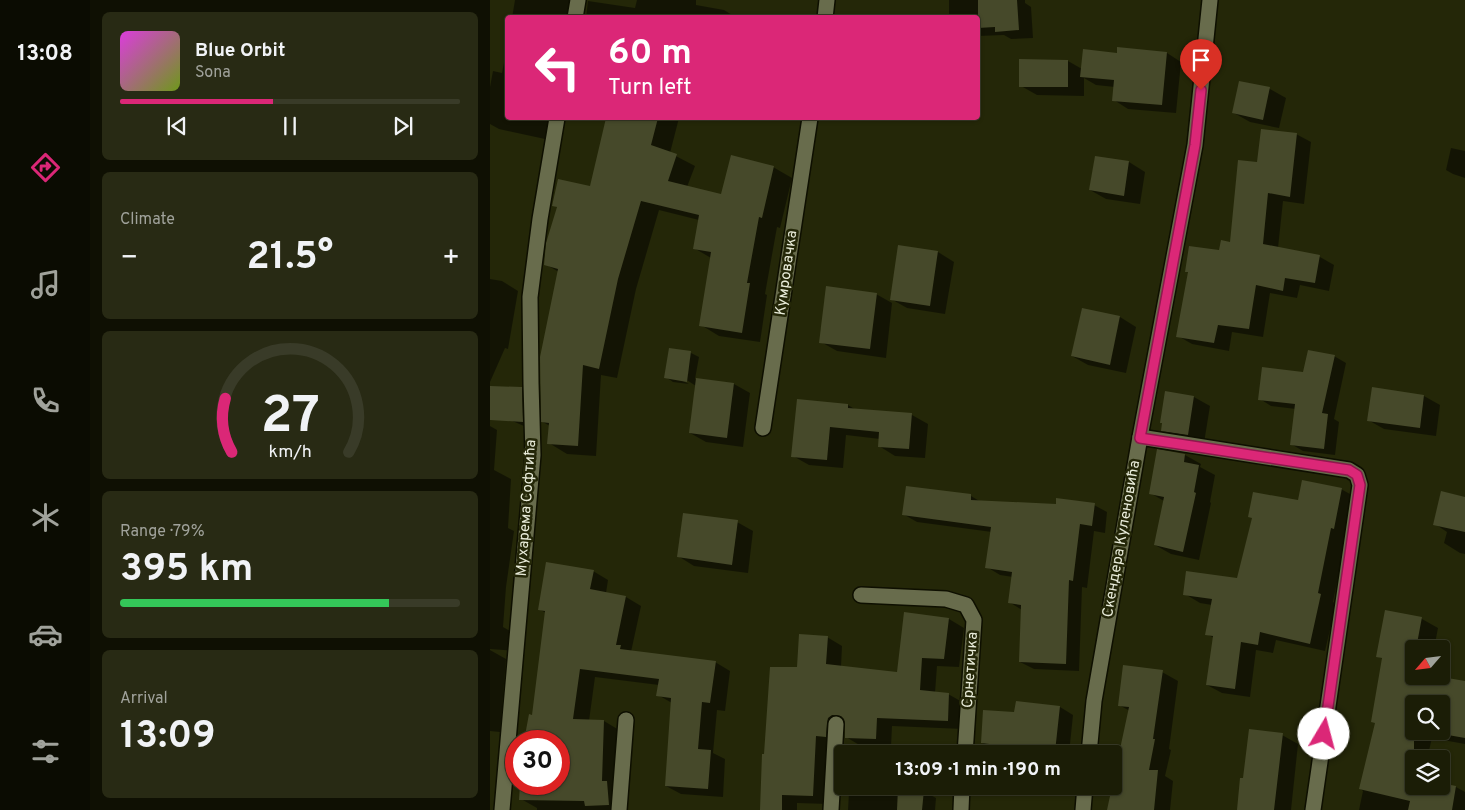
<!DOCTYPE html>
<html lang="en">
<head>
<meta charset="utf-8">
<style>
  :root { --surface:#1b1d06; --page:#282a14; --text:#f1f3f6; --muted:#a0a29b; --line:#393b28; --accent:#db2777 }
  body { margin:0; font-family:Overpass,sans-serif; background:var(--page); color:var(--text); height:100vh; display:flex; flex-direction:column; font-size:19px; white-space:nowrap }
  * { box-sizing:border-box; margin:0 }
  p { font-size:16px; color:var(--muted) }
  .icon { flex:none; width:28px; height:28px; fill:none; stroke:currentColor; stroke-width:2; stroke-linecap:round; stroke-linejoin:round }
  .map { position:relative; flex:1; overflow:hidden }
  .details { display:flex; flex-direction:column; gap:12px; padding:12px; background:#0f1003; width:400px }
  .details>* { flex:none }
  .hud { position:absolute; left:15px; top:15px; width:475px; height:105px; border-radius:5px; box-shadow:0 1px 4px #0004,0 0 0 1px var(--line); background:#db2777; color:#fff; overflow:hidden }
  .needle { width:32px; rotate:242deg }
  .fabs { position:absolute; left:915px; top:640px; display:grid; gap:10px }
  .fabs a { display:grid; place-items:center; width:45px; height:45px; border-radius:5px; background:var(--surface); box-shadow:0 1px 4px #0004,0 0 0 1px var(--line); font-size:25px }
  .speed { position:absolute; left:15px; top:730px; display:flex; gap:10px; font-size:25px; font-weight:700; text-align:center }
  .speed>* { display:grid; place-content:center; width:65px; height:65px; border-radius:50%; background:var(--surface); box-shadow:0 1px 4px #0004,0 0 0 1px var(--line); line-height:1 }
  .speed .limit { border:8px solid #d22; background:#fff; color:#111 }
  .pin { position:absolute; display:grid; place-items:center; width:42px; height:42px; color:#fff; margin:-51px -21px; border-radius:50% 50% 50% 0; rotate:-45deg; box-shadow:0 0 5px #0007 }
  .pin .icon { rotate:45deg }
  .me { position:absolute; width:55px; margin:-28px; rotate:8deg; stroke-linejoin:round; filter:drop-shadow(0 0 4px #0008) }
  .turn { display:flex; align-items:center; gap:18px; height:105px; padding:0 20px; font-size:22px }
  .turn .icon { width:65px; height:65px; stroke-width:2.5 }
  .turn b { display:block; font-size:35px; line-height:42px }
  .big { font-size:38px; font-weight:700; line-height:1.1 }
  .details .card { flex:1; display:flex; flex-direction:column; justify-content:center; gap:8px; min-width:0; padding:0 18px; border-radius:8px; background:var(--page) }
  .details .dial { align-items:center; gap:0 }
  .dial svg { height:130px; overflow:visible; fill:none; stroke:var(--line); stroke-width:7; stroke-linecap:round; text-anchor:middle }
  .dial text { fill:var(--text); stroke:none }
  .song { display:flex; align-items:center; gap:15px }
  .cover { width:60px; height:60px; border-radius:8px; background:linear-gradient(135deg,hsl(300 70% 55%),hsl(80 70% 35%)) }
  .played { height:5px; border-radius:2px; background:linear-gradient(90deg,var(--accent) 45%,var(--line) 45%) }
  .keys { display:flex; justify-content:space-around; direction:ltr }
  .heat { display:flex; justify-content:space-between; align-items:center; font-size:28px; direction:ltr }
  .charge { height:8px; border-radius:4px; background:linear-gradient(90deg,#34c759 79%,var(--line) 0) }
  .trip { position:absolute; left:344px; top:745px; width:288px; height:50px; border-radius:5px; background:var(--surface); box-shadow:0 1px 4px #0004,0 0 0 1px var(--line); font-weight:700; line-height:50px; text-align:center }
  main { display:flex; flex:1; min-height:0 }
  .tab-bar { display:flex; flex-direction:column; width:90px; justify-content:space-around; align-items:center; background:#0b0c02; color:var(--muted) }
  .tab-bar .icon { width:35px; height:35px }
  .tab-bar .active { color:var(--accent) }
  .tab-bar b { font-size:22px; color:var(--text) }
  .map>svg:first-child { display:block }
  .shadow { fill:#0007; fill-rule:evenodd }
  .building { fill:#46492a }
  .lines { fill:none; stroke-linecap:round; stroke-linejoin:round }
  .minor-casing { stroke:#0e0f00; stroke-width:18 }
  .minor { stroke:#686c4c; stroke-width:15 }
  .route-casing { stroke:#8e194d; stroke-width:12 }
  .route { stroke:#db2777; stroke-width:9 }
  .labels { text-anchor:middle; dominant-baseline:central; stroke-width:5; stroke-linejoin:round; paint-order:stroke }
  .street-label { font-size:15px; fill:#e9ecda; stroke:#242708 }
</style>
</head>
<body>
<main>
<nav class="tab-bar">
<b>13:08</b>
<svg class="icon active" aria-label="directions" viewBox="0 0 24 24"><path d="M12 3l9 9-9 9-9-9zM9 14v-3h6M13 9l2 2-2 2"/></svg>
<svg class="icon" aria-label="music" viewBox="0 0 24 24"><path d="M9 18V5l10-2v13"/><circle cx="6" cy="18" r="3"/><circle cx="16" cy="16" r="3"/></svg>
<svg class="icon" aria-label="phone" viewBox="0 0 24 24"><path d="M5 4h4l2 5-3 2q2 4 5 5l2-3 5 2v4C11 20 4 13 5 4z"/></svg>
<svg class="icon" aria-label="climate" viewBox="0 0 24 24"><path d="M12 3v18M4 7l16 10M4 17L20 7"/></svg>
<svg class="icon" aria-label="car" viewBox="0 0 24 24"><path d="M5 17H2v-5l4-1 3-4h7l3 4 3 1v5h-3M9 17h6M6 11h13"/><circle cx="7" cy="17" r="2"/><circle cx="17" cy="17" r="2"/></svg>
<svg class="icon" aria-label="filters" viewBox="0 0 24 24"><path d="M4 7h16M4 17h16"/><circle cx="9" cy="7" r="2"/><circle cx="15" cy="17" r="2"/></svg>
</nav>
<section class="details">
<div class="card">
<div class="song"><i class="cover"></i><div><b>Blue Orbit</b><p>Sona</p></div></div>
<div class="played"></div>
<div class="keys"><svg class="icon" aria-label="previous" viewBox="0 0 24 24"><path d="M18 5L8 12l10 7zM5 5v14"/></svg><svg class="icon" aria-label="pause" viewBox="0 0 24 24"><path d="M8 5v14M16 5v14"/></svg><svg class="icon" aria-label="next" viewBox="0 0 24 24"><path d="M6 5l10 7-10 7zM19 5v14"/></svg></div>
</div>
<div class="card"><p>Climate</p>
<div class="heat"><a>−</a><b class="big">21.5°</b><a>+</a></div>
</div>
<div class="card dial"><svg viewBox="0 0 100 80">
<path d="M14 69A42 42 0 1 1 86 69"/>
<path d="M14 69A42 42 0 0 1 10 36" stroke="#db2777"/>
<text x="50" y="56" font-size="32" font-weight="700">27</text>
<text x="50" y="72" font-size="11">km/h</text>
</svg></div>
<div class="card"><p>Range · 79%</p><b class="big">395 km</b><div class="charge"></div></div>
<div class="card"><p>Arrival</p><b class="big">13:09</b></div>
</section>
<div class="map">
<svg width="975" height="810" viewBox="0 0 975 810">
  <rect width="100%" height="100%" fill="#242708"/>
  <g class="shadow">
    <path d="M25 0H83L95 8 93 18H22Z"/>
    <path d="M147 0H206V5L234 10 247 18H96L98 1 145 8Z"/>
    <path d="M459 0H535V3L541 7 543 38 521 39 514 35 488 36V18H459Z"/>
    <path d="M18 42V118H59L55 139 9 129 0 124V87L3 71 12 73Z"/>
    <path d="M628 49 677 53 691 62 686 113 638 109 624 100 625 87 606 85 594 78V96L547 95 531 86 578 61 592 69 628 54Z"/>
    <path d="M750 82 780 89 796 98 789 128 760 122 744 113Z"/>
    <path d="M118 118H189L180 153 205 166 197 187 232 196 283 167 302 178 290 228 287 227 275 294 277 295 270 342 229 336 211 325 221 258 204 248 209 220 169 210 146 289 127 378 111 375 106 456 77 454 59 443 60 426 53 422 69 272 55 264 68 208 64 205 101 187Z"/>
    <path d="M806 134 821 142 814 204 793 201 788 248 830 257 844 265 839 291 810 285 807 298 780 293 773 337 742 332 739 351 702 344 688 336 699 273 696 271 730 252 741 243 768 163Z"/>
    <path d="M961 148 975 151V178L963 174 956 170Z"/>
    <path d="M639 162 655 172 650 204 616 199 600 190Z"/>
    <path d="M410 246 448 252 464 262 455 314 417 308 401 299Z"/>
    <path d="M0 279 12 281 28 291 18 349 15 348 0 382Z"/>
    <path d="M386 294 402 303 396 358 347 351 331 342Z"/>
    <path d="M592 309 630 317 646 327 636 373 598 365 582 356Z"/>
    <path d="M180 349 201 353 209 357 205 379 244 384 260 393 253 447 216 442 200 433 206 386 192 377 191 380 199 384 183 382 176 377Z"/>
    <path d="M844 356 856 363 844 419 849 422 845 455 813 451 801 444 806 409 781 406 770 399Z"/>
    <path d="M0 387 31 388 47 398 43 430 0 411Z"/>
    <path d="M883 389 934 396 950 405 946 436 894 429 878 420Z"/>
    <path d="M676 392 704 397 720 406 714 443 688 439 672 430Z"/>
    <path d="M358 405 366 410 422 415 438 424 435 458 405 456 389 446 390 439 356 435 353 468 319 465 303 456Z"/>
    <path d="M0 426 7 430 4 470 21 479 18 528 24 531 16 587 13 627 29 636 27 651 0 649Z"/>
    <path d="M695 455 711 464 710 467 725 475 720 502 721 503 709 560 681 554 665 545 674 501 660 493Z"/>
    <path d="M851 489 867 498 856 536 843 602 846 604 835 651 786 640 783 653 766 650 760 697 732 693 717 685 724 638 717 634 722 605 710 603 695 594 748 580 809 501Z"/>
    <path d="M481 496 491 502 567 505H604L617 512 615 533 604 531 597 588 592 587 589 671 544 669 530 662 532 610 519 602 523 577 510 575 497 567 502 532 427 522 413 514Z"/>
    <path d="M975 498V554L970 553 954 543 957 532 945 524Z"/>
    <path d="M247 522 263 531 258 573 204 566 188 556Z"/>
    <path d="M103 571 118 580 116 593 136 597 151 606 141 652 225 662 240 671 235 711 227 710 223 753 235 759 233 797 191 794 176 786 182 703 168 695 169 685 105 677 99 721H114L129 730 133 810H47V808L31 799V784H69V741H35L40 716H43L56 613 49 609Z"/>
    <path d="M896 612 932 619 948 628 944 649H924V676L975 682V744L942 738 937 759H924V786H951V784L966 787 975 792V810H869L873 791 870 788 889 711 893 659 887 656ZM924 704H951V731H924Z"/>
    <path d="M415 613 459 619 474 628 469 667 447 666 445 693 458 694 474 703 473 729 402 726 401 747 371 746 356 737V725L353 728 338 804 307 803V810H271L308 668 337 637 352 646 351 667 408 673Z"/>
    <path d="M0 650 16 659 10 732 0 731Z"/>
    <path d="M672 672 688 681 679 749 681 750 675 776 683 781 680 810H620L640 711 629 705Z"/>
    <path d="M570 707 583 715 579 754H534L506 750 492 743 525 713Z"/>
    <path d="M792 735 808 744 801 810H748L754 779Z"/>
    <path d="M433 791 446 798 445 810H358L359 792 409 796Z"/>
  </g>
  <g class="building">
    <path d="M488 0H527L529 30 505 32V27L488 28Z"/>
    <path d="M627 47 677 52 672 105 622 101 624 80 590 77 593 49 627 53Z"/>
    <path d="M529 59 578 60V87H529Z"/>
    <path d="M749 81 780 87 773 120 742 113Z"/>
    <path d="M116 118H168L161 145 187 154 178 181 231 194 241 155 284 166 272 218 269 217 257 283H260L252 333 209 326 221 252 203 249 209 215 151 201 128 279 109 369 93 365 88 446 57 444 59 423 51 422 50 357 68 269 54 265 56 243 67 207 62 206 68 179 100 186Z"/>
    <path d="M771 129 807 133 800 197 778 193 773 244 830 255 825 283 795 278 793 291 766 285 759 329 728 325 724 343 686 337 698 272H695L699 246 729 250 731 240 740 242 748 160 767 162Z"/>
    <path d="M605 156 639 161 634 196 599 190Z"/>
    <path d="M408 245 448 251 440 306 400 300Z"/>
    <path d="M336 286 387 293 380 349 329 343Z"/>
    <path d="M592 308 630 316 620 365 581 356Z"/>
    <path d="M179 348 201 351 197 382 174 378Z"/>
    <path d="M818 350 845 355 832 413 838 414 834 449 800 445 805 404 768 400 772 367 813 372Z"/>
    <path d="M206 378 244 383 237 438 199 433Z"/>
    <path d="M0 386 32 387 33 422 0 420Z"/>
    <path d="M882 387 934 395 930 428 877 421Z"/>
    <path d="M675 391 704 396 698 435 671 431 672 423H670Z"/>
    <path d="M307 399 358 404V408L422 413 419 449 388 447 389 432 340 427 337 460 301 457Z"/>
    <path d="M667 449 695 454 694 462 709 465 704 492 706 493 693 552 664 545 674 497 659 494Z"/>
    <path d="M812 480 852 488 844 529 841 528 828 593 831 594 820 644 770 632 768 645 751 642 745 689 716 685 723 636 715 635 722 599 693 595 696 571 747 578 762 518 758 517 763 492 808 500Z"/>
    <path d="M416 486 481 494V500L566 504V498L605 503 602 526 590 524 583 581 579 580 576 664 529 662 531 605 518 603 522 572 495 568 501 527 412 515Z"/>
    <path d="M951 491 975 497V532L943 525Z"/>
    <path d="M193 513 248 520 242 565 187 557Z"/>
    <path d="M56 562 104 570 100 589 136 596 126 645H131L130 649 226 661 220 703 212 702 208 749 221 750 218 789 175 786 181 698 166 696 169 679 90 669 83 719 114 720 112 781H117L119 805 95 806 94 801 29 800 30 784H69V741H34L39 714 42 715 55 611 48 610Z"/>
    <path d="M895 610 932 617 926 649H924V660L921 676H946L975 681V738L935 731H951V704H924V786H951V783L966 786 962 810H918L920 801 869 789 885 723 881 722 892 658 886 657Z"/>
    <path d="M414 612 459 618 454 659 432 658 430 690 459 693 458 721 387 718 386 739 355 738V725L354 719 351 716 342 715 338 718 337 723 336 737 326 736 323 796 292 795V810H270L272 754H274L280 667H307L309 634 338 636 336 664 407 672Z"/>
    <path d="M633 665 673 670 663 739H665L659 770H668L664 810H617L639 707 628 706Z"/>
    <path d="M526 701 570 706 565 752 491 743 493 710 524 712Z"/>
    <path d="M759 729 793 733 784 810H747L750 778H753Z"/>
    <path d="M408 788 434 790 432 810H407Z"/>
  </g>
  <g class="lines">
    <g class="minor-casing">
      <g id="minor">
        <path d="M85 18 88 0"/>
        <path d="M335 18 337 0"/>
        <path d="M273 428 320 118"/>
        <path d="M650 437 859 470 867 475 870 485 823 810"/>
        <path d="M371 595 456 599 476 605 484 620 475 754"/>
        <path d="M599 754 604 701 650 437 705 145 720 0"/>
        <path d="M12 810 43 455 41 383 40 297 50 219 67 118"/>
        <path d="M129 810 136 720"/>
        <path d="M341 810 346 724"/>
        <path d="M471 810 472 786"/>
        <path d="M593 810 595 786"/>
      </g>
    </g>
    <use href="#minor" class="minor"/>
  </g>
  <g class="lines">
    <g class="route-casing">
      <path id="route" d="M711 90 705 145 650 438 859 470 867 475 870 485 834 734"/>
    </g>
    <use href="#route" class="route"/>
  </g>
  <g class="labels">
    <g class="street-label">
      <text transform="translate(297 273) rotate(-82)">Кумровачка</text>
      <text transform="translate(37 508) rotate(-86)">Мухарема Софтића</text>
      <text transform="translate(632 539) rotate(-80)">Скендера Куленовића</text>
      <text transform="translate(481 670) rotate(-86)">Срнетичка</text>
    </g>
  </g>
</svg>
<div class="fabs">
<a><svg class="needle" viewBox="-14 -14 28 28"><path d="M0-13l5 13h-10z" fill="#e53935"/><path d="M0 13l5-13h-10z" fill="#a0a29b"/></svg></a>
<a><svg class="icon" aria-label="search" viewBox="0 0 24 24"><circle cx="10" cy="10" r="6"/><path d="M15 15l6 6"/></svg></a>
<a><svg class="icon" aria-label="layers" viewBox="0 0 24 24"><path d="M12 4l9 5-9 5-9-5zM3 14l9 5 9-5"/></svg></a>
</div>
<div class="speed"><div class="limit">30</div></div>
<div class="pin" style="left:711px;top:90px;background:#d93025"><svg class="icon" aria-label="arrive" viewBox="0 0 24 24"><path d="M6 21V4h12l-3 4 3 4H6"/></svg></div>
<svg class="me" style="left:834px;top:734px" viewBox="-20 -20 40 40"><circle r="19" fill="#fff"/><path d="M0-13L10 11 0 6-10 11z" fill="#db2777"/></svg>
<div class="trip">13:09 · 1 min · 190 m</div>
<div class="hud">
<div class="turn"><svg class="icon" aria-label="left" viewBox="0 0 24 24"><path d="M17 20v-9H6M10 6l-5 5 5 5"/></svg><div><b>60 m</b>Turn left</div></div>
</div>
</div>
</main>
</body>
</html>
